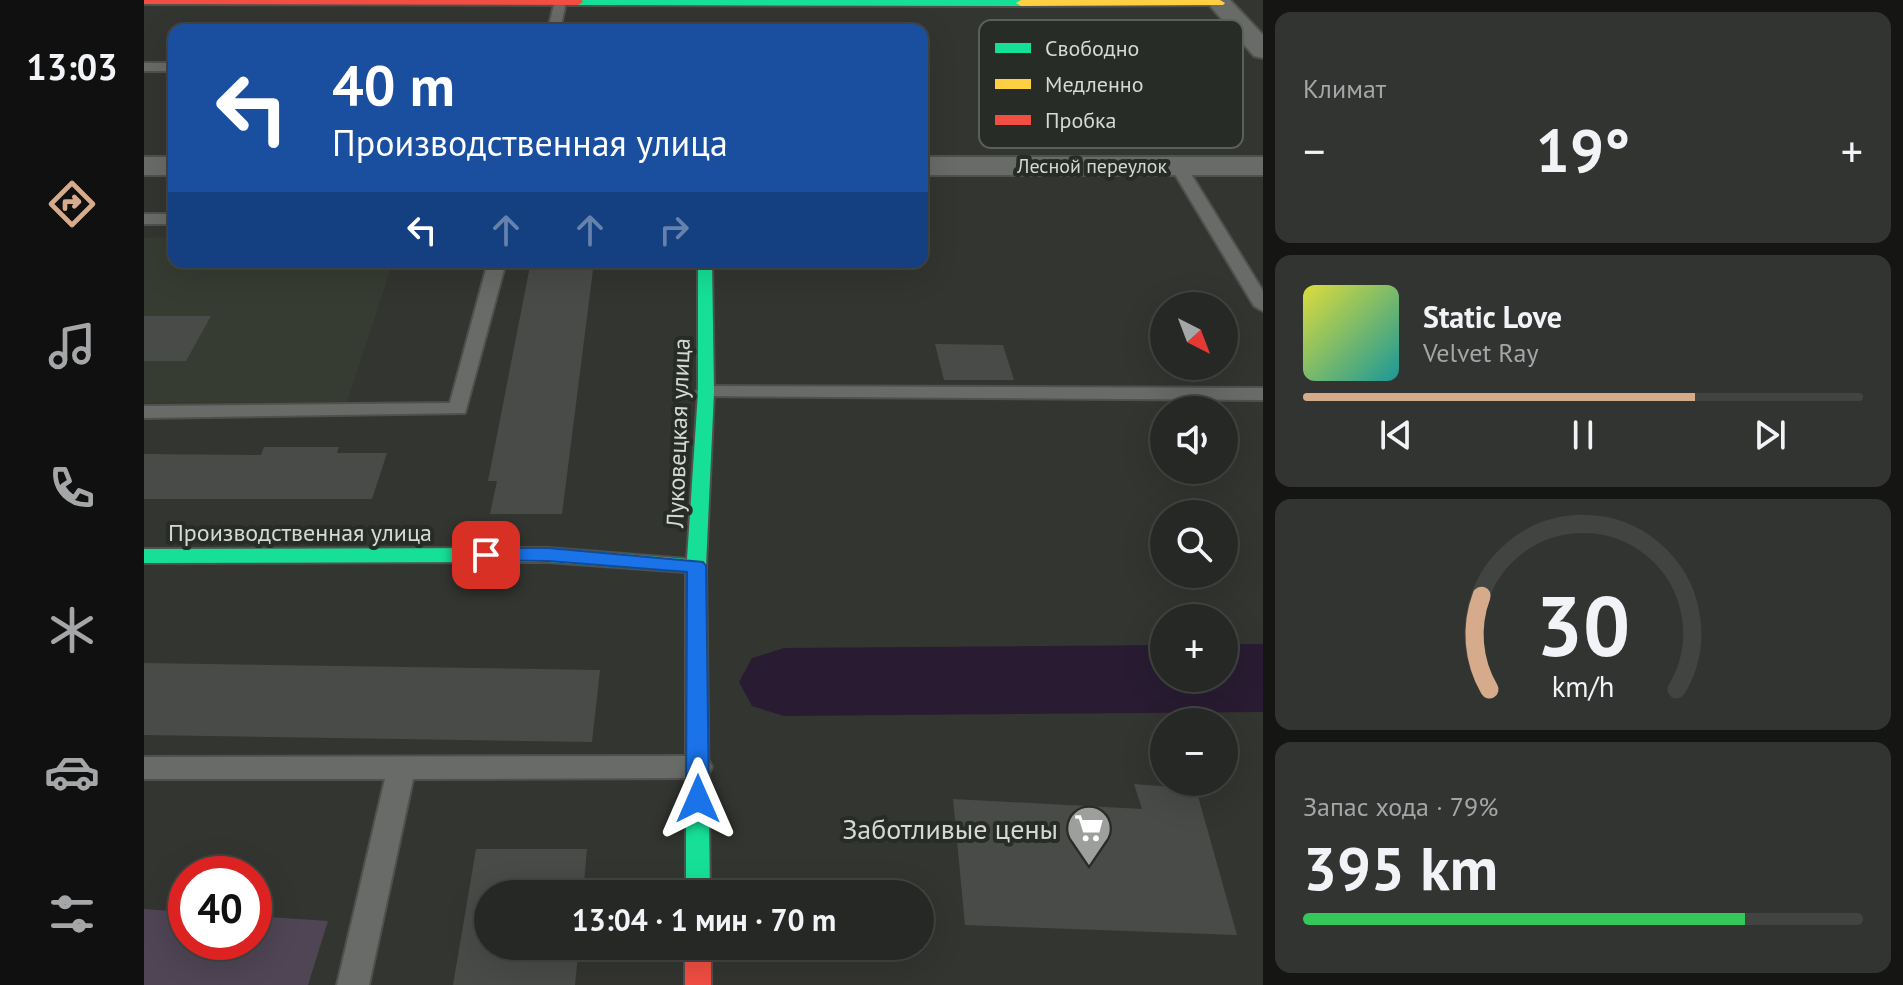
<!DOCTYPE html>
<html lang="ru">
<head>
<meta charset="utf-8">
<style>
  :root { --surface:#262825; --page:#323432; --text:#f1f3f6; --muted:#a4a6a7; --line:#424442; --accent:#d6ab8b }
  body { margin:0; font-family:"PT Sans",sans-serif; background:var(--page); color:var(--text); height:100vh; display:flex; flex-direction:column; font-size:30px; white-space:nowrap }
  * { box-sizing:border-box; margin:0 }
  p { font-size:26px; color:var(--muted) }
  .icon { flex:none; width:44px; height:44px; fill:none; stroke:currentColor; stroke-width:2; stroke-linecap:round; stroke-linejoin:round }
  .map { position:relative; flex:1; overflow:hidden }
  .panel { display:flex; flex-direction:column; gap:12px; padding:12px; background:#151614; width:640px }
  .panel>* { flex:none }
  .banner { position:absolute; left:24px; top:24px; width:760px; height:244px; border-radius:16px; box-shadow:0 8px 32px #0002,0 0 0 2px var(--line); background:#1a4fa0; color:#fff; overflow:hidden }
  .needle { width:52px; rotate:138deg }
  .tools { position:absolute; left:1006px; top:292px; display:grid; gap:16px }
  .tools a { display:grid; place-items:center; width:88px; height:88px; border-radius:50%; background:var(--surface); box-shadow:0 8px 32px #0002,0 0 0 2px var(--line); font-size:40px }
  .speed { position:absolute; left:24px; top:856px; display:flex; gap:16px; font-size:40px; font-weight:700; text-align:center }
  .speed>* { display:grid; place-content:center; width:104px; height:104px; border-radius:50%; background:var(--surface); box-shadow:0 8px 32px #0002,0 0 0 2px var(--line); line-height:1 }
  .speed .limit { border:12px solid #d22; background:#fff; color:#111 }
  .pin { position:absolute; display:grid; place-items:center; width:68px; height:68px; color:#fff; margin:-34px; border-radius:16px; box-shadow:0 4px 12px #0006 }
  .me { position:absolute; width:88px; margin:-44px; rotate:0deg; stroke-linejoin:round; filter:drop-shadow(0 0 6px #0008) }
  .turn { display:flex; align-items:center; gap:28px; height:168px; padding:0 32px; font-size:36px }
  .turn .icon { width:104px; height:104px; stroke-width:2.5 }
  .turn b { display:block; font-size:56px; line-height:68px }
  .lanes { display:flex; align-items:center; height:76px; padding:0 32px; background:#0003; justify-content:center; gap:40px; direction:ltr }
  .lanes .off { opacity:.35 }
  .big { font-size:60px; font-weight:700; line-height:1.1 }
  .panel .tile { flex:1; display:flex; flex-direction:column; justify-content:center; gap:12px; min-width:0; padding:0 28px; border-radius:16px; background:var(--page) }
  .panel .dial { align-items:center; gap:0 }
  .dial svg { height:208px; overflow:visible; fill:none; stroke:var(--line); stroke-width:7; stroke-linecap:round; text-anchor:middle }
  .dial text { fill:var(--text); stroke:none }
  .song { display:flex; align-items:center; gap:24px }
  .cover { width:96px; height:96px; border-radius:12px; background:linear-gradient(135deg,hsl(60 70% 55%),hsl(180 70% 35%)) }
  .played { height:8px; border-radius:4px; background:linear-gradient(90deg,var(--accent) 70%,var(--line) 70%) }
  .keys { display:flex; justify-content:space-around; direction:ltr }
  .heat { display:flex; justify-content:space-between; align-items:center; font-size:44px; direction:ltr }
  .charge { height:12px; border-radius:6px; background:linear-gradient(90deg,#34c759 79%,var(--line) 0) }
  .trip { position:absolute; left:330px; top:880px; width:460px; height:80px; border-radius:40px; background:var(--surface); box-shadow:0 8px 32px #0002,0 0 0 2px var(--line); font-weight:700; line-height:80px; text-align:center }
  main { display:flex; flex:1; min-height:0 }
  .tabs { display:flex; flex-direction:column; width:144px; justify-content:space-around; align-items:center; background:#0f100f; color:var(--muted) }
  .tabs .icon { width:56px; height:56px }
  .tabs .current { color:var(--accent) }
  .tabs b { font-size:36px; color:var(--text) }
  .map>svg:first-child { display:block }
  .built { fill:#363c31 }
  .green { fill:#4f4555 }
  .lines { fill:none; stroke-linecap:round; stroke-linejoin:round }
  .river { fill:#291c32; fill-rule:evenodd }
  .building { fill:#494b48 }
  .lane-casing { stroke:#4f514e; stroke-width:4 }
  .street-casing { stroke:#4f514e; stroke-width:4 }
  .fast-casing { stroke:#4f514e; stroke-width:4 }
  .slow-casing { stroke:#4f514e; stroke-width:4 }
  .jam-casing { stroke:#4f514e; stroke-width:4 }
  .lane { fill:#696b68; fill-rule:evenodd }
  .street { fill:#696b68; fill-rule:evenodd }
  .fast { fill:#16e098; fill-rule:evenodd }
  .slow { fill:#ffcf43; fill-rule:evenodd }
  .jam { fill:#f24e42; fill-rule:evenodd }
  .route { fill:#1a73e8; stroke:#114b97; stroke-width:2 }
  .labels { text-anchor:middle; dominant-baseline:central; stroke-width:8; stroke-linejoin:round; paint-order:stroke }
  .far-street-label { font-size:20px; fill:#d6d8d5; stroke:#282c26 }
  .street-label { font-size:24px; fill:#d6d8d5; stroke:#282c26 }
  .near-poi-label { font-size:28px; fill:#d6d8d5; stroke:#282c26; text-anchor:end }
  .key { fill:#282c26; stroke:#5c605b; stroke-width:2 }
  .key-label { font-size:22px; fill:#d6d8d5 }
</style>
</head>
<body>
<main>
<nav class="tabs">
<b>13:03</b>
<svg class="icon current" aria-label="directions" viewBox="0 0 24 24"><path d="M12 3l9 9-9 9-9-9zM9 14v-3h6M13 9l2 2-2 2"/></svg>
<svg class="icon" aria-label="music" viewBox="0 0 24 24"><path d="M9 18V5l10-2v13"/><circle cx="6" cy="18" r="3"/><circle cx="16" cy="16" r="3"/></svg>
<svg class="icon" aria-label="phone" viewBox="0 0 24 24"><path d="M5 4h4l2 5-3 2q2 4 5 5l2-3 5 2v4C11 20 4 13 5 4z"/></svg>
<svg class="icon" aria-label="climate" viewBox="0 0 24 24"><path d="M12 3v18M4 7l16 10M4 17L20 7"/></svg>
<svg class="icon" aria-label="car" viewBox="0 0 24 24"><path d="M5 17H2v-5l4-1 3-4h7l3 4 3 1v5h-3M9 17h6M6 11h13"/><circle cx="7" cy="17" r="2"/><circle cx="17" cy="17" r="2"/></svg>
<svg class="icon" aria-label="filters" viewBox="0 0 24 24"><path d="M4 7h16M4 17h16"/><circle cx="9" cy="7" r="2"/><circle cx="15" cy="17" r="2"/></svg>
</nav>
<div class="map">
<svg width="1119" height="985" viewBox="0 0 1119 985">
  <rect width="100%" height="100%" fill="#333531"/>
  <path class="built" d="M30 237V262H249L203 402 0 403V238Z"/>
  <path class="green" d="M0 909 42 912V942H110V916L184 921 164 985H0Z"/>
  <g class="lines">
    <path class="river" d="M1080 644H1119V712L640 716 608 706 595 682 608 658 640 648 1020 645V678H1080Z"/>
  </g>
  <g class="building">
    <path d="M993 19H1045L1099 85 1084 86 1087 89H1042Z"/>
    <path d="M396 262H450L418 514H346L353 481H344L386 266H395Z"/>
    <path d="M0 316H67L42 361H0Z"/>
    <path d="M791 344 859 345 870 380H800Z"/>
    <path d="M120 447H195L193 453H243L228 499H0V454L117 455Z"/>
    <path d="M0 663 456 670 448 742 0 735Z"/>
    <path d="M990 784 1052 789 1093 935 821 925 809 799 998 809Z"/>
    <path d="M332 849H443L439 894H344V946H435L431 985H309Z"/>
  </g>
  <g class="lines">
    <g class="lane-casing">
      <g id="lane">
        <path d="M411 0 422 2 416 30H404Z"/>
        <rect x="0" y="63" width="30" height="8"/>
        <path d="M1034 161 1042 166 1119 291V311L1110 306 1026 166Z"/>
        <rect x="0" y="214" width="30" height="10"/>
        <path d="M344 262H362L321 413 0 418V406L306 403Z"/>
        <path d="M562 386 1119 388V400L555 396 552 392 555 388Z"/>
        <path d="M554 756 564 759 568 767 564 775 554 778 269 779 225 985H193L241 779H0V757Z"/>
      </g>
    </g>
    <g class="street-casing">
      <g id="street">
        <path d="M1061 0H1086L1119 35V58L1110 56Z"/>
        <rect x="0" y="157" width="30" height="18"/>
        <rect x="778" y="157" width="341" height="18"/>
      </g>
    </g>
    <g class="fast-casing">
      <g id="fast">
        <path d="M430 0H877L882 3 877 6 434 5 431 4Z"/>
        <path d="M554 262H568L570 392 562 566 566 894H542V572L404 562 0 563V549L404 548 543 559 554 392Z"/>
      </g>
    </g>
    <g class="slow-casing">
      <path id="slow" d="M1076 0 1081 3 1079 5 877 6 872 3 877 0Z"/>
    </g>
    <g class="jam-casing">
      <g id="jam">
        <path d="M0 0H438L439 2 434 5 0 4Z"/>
        <rect x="541" y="946" width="26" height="39"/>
      </g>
    </g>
    <use href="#lane" class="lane"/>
    <use href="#street" class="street"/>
    <use href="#fast" class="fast"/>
    <use href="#slow" class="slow"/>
    <use href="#jam" class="jam"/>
  </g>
  <path class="route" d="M342 548H404L559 562 562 566 565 799 562 806 554 809 545 806 542 799 543 572 404 561 335 560 332 555Z"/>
  <defs>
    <g id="supermarket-pin" transform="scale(2.3)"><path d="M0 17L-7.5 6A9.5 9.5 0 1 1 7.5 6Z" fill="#9d9f9c" stroke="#282c26"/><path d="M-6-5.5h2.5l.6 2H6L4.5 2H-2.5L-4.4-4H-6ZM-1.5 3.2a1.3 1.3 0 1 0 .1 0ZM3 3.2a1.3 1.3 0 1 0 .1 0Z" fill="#fff"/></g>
  </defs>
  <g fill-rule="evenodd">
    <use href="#supermarket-pin" x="945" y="828"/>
  </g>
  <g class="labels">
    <g class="far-street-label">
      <text x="948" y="166">Лесной переулок</text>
    </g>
    <g class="street-label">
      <text transform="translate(534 433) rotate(-88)">Луковецкая улица</text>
      <text x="156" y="532">Производственная улица</text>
    </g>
    <g class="near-poi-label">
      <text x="914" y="828">Заботливые цены</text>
    </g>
  </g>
  <rect x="835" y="20" width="264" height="128" rx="12" class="key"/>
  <rect x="851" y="43" width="36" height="10" fill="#16e098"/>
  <rect x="851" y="79" width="36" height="10" fill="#ffcf43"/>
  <rect x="851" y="115" width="36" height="10" fill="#f24e42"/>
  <g class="key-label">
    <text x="901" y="56">Свободно</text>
    <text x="901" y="92">Медленно</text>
    <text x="901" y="128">Пробка</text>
  </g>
</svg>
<div class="tools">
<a><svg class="needle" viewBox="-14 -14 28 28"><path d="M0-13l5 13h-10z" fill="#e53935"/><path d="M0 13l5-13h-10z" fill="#a4a6a7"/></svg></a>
<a><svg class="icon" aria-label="sound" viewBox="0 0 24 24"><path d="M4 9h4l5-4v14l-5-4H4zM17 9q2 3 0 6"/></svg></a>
<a><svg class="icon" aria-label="search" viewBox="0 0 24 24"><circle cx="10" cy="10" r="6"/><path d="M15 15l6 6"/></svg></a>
<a>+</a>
<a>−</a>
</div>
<div class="speed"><div class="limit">40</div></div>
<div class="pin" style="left:342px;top:555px;background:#d93025"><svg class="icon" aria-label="arrive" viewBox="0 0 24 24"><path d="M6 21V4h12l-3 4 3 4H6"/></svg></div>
<svg class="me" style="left:554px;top:799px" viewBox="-20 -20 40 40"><path d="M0-17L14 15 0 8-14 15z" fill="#1a73e8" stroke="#fff" stroke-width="4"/></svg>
<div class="trip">13:04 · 1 мин · 70 m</div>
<div class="banner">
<div class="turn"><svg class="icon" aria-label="left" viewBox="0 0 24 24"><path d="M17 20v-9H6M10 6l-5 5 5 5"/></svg><div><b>40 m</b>Производственная улица</div></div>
<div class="lanes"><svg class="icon" aria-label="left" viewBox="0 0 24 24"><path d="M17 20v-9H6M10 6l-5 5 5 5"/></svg><svg class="icon off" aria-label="ahead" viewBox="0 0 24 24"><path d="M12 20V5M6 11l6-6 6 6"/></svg><svg class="icon off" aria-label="ahead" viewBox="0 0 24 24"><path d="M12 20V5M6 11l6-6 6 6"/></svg><svg class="icon off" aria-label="right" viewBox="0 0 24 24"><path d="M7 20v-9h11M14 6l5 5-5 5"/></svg></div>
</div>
</div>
<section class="panel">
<div class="tile"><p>Климат</p>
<div class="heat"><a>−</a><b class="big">19°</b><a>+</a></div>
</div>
<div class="tile">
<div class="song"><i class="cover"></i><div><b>Static Love</b><p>Velvet Ray</p></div></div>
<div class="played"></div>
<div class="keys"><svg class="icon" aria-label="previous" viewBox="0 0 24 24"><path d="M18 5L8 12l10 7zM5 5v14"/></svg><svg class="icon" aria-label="pause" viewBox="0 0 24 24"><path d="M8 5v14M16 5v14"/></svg><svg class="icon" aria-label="next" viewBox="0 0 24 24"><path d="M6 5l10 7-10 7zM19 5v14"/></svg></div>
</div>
<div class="tile dial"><svg viewBox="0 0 100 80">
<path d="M14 69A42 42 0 1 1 86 69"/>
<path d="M14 69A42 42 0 0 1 11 33" stroke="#d6ab8b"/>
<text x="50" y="56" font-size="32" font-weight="700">30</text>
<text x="50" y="72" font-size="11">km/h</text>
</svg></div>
<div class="tile"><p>Запас хода · 79%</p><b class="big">395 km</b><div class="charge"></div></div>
</section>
</main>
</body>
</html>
